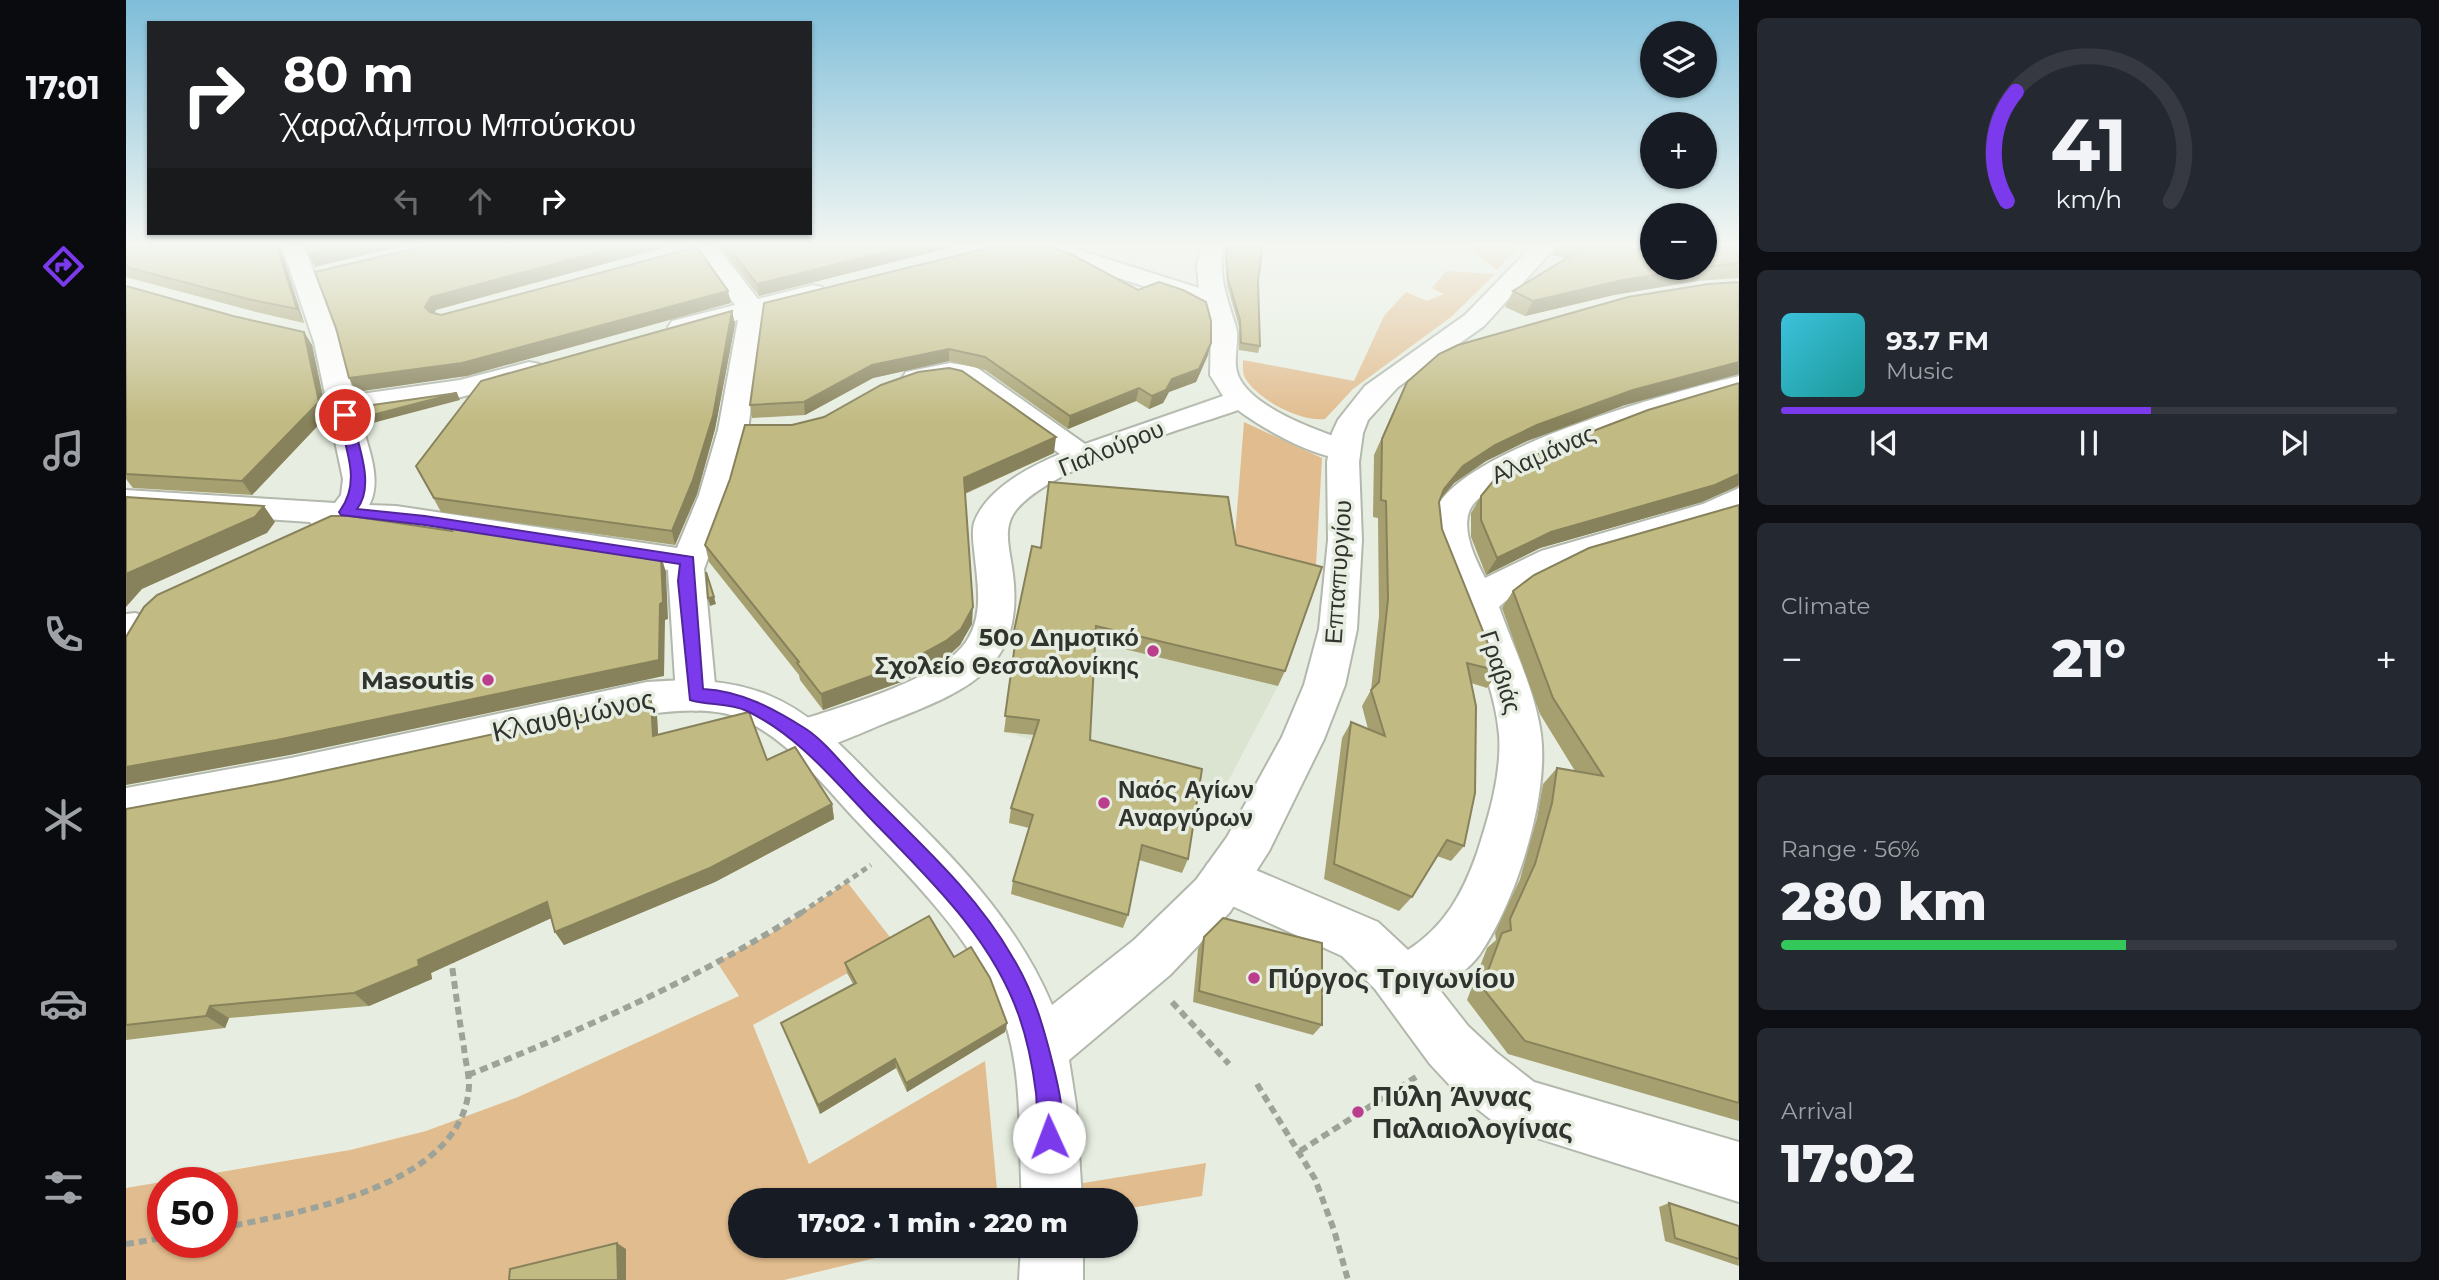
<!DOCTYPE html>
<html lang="en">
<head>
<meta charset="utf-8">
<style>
  :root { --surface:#171b24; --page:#242831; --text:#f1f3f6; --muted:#9ea1a6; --line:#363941; --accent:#7c3aed }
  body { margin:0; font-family:Montserrat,sans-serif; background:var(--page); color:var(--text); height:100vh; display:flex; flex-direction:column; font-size:26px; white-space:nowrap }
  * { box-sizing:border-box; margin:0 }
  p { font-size:23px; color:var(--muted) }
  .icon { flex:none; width:38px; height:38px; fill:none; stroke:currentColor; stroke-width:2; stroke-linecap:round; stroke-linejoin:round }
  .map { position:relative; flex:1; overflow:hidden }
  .details { display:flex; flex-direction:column; gap:18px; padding:18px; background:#0d0f14; width:700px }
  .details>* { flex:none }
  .top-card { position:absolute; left:21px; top:21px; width:665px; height:214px; border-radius:0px; box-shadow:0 2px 5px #0004; background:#202124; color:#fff; overflow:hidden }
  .buttons { position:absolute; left:1514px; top:21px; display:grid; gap:14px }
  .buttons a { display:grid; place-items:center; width:77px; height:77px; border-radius:50%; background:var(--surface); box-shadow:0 2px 5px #0004; font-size:35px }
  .speed { position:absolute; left:21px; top:1167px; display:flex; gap:14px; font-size:35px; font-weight:700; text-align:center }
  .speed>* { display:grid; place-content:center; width:91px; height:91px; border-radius:50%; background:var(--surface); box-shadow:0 2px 5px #0004; line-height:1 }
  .speed .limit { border:10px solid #d22; background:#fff; color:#111 }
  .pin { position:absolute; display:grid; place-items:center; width:60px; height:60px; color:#fff; margin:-30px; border:4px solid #fff; border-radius:50%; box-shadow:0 2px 7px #0007 }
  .me { position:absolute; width:77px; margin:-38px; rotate:358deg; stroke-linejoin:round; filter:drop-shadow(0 0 5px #0008) }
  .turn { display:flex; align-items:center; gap:24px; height:147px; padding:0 21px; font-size:32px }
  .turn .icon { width:91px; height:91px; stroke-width:2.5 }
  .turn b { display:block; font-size:49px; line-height:60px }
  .lanes { display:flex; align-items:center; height:66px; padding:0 21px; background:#0003; justify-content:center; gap:35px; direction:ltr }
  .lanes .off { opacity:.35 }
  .big { font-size:52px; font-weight:800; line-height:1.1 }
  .details .card { flex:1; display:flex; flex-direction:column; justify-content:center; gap:10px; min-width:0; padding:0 24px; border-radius:10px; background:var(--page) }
  .details .dial { align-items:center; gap:0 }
  .dial svg { height:182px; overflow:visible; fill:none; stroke:var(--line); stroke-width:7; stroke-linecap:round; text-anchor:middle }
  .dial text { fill:var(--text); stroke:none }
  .song { display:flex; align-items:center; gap:21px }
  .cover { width:84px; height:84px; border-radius:10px; background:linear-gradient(135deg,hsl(190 70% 55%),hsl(180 70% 35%)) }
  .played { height:7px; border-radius:4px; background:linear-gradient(90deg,var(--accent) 60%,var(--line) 60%) }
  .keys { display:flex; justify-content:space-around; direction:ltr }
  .heat { display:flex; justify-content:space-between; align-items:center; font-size:38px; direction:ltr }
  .charge { height:10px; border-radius:5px; background:linear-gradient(90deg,#34c759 56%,var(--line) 0) }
  .trip { position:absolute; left:602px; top:1188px; width:410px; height:70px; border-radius:35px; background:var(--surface); box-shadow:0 2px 5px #0004; font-weight:800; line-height:70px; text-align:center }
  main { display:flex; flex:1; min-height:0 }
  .tabs { display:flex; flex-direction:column; width:126px; justify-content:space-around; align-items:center; background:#090b0e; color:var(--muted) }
  .tabs .icon { width:49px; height:49px }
  .tabs .selected { color:var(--accent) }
  .tabs b { font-size:32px; color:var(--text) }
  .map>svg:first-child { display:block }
  .built { fill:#dae4d1 }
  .green { fill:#e1bc8e; fill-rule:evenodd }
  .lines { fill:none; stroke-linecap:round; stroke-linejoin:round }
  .minor-casing { stroke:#b2b8ac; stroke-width:4 }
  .secondary-casing { stroke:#b2b8ac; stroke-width:4 }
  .path-far1 { stroke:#9ea399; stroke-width:5; stroke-dasharray:6 4.5; stroke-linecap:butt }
  .path { stroke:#9ea399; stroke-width:6; stroke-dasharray:8 5; stroke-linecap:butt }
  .minor { fill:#fff; fill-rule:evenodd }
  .secondary { fill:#fff; fill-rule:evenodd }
  .wall { fill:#a6a070 }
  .shaded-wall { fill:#87825b }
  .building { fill:#c1ba82; stroke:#87825b; stroke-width:2 }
  .route { fill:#7c3aed; stroke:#51269a; stroke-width:2 }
  .poi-dot { fill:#bb3e8d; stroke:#e7eee1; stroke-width:2.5 }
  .labels { text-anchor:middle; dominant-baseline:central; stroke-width:7; stroke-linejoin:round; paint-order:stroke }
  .street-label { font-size:24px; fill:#30332e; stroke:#e7eee1 }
  .poi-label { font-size:24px; font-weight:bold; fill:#30332e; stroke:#e7eee1; text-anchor:end }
  .near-street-label { font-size:28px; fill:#30332e; stroke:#e7eee1 }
  .near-poi-label { font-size:28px; font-weight:bold; fill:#30332e; stroke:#e7eee1; text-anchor:start }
</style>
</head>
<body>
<main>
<nav class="tabs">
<b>17:01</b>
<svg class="icon selected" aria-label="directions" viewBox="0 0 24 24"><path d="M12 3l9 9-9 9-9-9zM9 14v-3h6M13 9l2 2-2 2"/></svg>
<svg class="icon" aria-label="music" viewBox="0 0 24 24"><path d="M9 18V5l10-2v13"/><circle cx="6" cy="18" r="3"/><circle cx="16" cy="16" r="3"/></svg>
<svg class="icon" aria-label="phone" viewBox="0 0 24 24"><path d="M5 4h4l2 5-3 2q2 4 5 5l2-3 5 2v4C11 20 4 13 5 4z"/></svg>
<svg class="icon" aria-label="climate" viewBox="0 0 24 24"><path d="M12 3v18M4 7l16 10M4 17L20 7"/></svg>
<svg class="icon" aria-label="car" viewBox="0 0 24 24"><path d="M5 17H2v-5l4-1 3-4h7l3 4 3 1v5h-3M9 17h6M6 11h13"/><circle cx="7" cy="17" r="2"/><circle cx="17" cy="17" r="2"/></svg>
<svg class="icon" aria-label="filters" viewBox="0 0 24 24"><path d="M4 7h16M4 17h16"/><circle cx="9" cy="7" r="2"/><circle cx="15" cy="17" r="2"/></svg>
</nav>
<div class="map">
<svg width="1613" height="1280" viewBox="0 0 1613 1280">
  <rect width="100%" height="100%" fill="#e7eee1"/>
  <path class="built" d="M1189 583 1152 686 1097 791 878 732 895 607Z"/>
  <g class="green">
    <path d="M1351 243H1396L1371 270 1344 249Z"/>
    <path d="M1320 271 1369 274 1325 317 1227 389 1199 419C1175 422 1135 401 1121 381 1116 375 1117 368 1117 360L1228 381 1258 316 1280 292 1301 301 1318 294 1306 288Z"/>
    <path d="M1118 422 1196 458 1189 583 1107 561Z"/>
    <path d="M721 882 771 946 627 1025 683 1164 859 1061 872 1200H614V1246H799L658 1280H0V1188L224 1150 300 1131 392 1097 613 996 591 962 651 930ZM37 1183H96V1242H37Z"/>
    <path d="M1080 1163 1076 1196 999 1209V1200H950L951 1184Z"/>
  </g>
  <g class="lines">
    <g class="minor-casing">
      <g id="minor">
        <path d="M155 243H177L214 342 228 395 334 380 403 362 413 364 417 370 413 376 335 397 232 412C239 439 258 479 243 505L270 506 551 548 573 495 592 430 612 320 555 335 546 333 542 327 546 321 609 305 565 243H588L632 299 687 285 696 287 699 292 696 297 637 313 622 430 605 495 578 569 590 695 584 706 570 711 556 706 550 695 542 570 270 528 223 525 201 533 189 530 184 522 0 510V490L209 503 215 495 217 479 188 342Z"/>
        <path d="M896 243H931L1073 288 1071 266 1076 243H1098C1091 275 1101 297 1110 327 1114 342 1106 360 1112 375 1125 409 1198 433 1230 444L1234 451 1230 458C1200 465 1137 429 1112 410 1055 430 928 465 890 510 878 525 882 543 885 561 904 669 843 690 757 724 742 730 691 753 677 753 673 753 666 749 662 748L656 736 662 724C708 709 805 683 836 647 860 619 851 582 848 549 847 541 846 530 848 523 860 489 903 467 934 454L832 380C814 378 798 388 780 384L776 378 780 372 824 363 850 367 959 444 1097 396 1084 375 1085 333 1077 305 899 248Z"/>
        <path d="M1613 376V393C1566 404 1357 469 1343 512 1336 533 1350 560 1359 578L1415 551 1577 504 1613 488V512L1601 518C1532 539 1425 558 1373 607 1388 649 1409 690 1415 734 1423 798 1390 901 1354 954 1344 968 1328 979 1313 989L1342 1026 1371 1053 1408 1082 1613 1142V1202L1373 1126 1331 1093 1304 1064 1249 989 1216 956 1082 895 1075 879 1082 863 1099 857 1252 922 1282 950C1319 926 1337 893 1351 853 1363 816 1376 773 1373 734 1369 690 1350 648 1335 607 1325 578 1296 539 1311 507 1340 448 1549 391 1613 376Z"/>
        <path d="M9 613 22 617 28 627 22 637 0 642V614Z"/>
      </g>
    </g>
    <g class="secondary-casing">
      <g id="secondary">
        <path d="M1409 243H1433L1358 326 1272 387 1242 420 1237 433 1233 462 1236 540 1231 629 1219 685 1198 739 1143 851 1104 912 1044 975 943 1060 950 1105 956 1200H896C892 1139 898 1075 877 1016 849 938 782 876 727 817 693 780 659 736 611 717 583 707 550 711 521 714L165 794 0 826V788L165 758 521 682C563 679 602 679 642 695 689 714 722 753 757 788 824 854 889 917 926 1005L1008 940 1070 880 1101 837 1156 737 1178 685 1193 629 1202 540 1201 462 1206 433 1212 420 1239 386 1339 315Z"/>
        <path d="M895 1246H957V1280H893Z"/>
      </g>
    </g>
    <path class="path-far1" d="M675 913 745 865"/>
    <g class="path">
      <path d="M1046 1002 1103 1064"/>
      <path d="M342 1075C458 1029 572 979 678 911"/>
      <path d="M1131 1084 1189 1179 1208 1230 1222 1280"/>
      <path d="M1174 1151 1290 1077"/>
      <path d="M96 1228C172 1212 339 1187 343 1085 343 1074 339 1060 338 1048 333 1018 329 988 325 958"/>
      <path d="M0 1244 37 1238"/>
    </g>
    <use href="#minor" class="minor"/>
    <use href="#secondary" class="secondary"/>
  </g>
  <g class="wall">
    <path d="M593 243H842L633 296 593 246Z"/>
    <path d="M1101 243H1148L1147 246 1137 245 1132 281 1134 346 1132 353 1113 350V327L1101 285 1099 257Z"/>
    <path d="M1395 243H1406L1401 248 1394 246Z"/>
    <path d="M1432 243H1613V278L1571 281 1488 295 1399 316 1379 307 1387 291 1440 258 1426 255Z"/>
    <path d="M153 244 178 323 130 312 0 277V247Z"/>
    <path d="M862 248 1082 355 1070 382 1043 392 1037 403 1023 409 1010 401 942 429 859 370 823 361 747 378 679 415 626 418 624 405Z"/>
    <path d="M0 286 107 316 178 332 186 345 201 416 126 495 7 488 0 479Z"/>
    <path d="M609 324 589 429 571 494 549 545 315 512 290 466Z"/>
    <path d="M1281 382 1496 406 1401 441 1360 461 1328 483 1315 499 1313 502 1316 529 1373 671 1361 688 1345 683 1338 846 1325 861 1311 856 1286 897 1273 911 1198 879 1216 738 1225 722 1242 729 1236 706 1245 690 1253 616 1252 518 1247 517 1248 455Z"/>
    <path d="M1613 383V486H1612L1576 502 1414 548 1360 575 1345 537V513L1355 496Z"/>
    <path d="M928 453 839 494 846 624 834 645 820 658 778 681 697 710 674 680 673 675 583 562 579 545Z"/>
    <path d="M1613 505V1121L1382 1054 1341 1000 1361 948 1370 940 1369 933 1394 879 1411 818 1417 784 1431 768 1449 771 1414 714 1376 608 1387 591Z"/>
    <path d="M1110 545 1159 671 1152 686 969 642 964 740 1062 859 1056 873 1013 860 1002 915 997 928 885 894 887 881 903 828 883 823 885 808 909 735 878 732 889 646 886 647 915 548Z"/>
    <path d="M525 700 531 716 532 735 641 760 706 804 708 819 589 882 438 945 429 932 425 918 305 973 306 979 243 1006 103 1018 99 1028 0 1040V809L151 781Z"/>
    <path d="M1078 937 1196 1025 1187 1035 1067 1002 1072 949Z"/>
    <path d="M828 957 881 1023 879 1032 781 1092 770 1068 694 1114 655 1023 727 984 721 973 719 963Z"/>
    <path d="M1543 1203 1613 1226V1266L1539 1241 1533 1207Z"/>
  </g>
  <g class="shaded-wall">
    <path d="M150 243H153L178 323 171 309Z"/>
    <path d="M230 243H288L189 267 182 254Z"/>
    <path d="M506 243H548V245L310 310 305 320 299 307 305 297Z"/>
    <path d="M795 243H842L633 296 631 284Z"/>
    <path d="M1580 266 1571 281 1488 295 1399 316 1407 301 1497 280 1572 268H1578Z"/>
    <path d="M602 291 605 303 341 376 230 392 223 378Z"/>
    <path d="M606 311 609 324 589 429 571 494 549 545 546 531Z"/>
    <path d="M178 332 186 345 201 416 126 495 116 481Z"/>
    <path d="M1085 343 1082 355 1070 382 1043 392 1037 403 1023 409 1026 396Z"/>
    <path d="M823 349V361L747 378 679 415 678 402 746 365Z"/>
    <path d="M1613 362V374L1496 406 1401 441 1360 461 1328 483 1309 505 1318 489 1337 466 1369 445 1411 425 1507 390Z"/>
    <path d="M1013 388 1010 401 942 429 944 416Z"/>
    <path d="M331 393 334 400 239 425 235 418Z"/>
    <path d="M930 437 928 453 837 494 838 478Z"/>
    <path d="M1613 474V484L1612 486 1576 502 1414 548 1360 575 1371 558 1425 532Z"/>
    <path d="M138 506 149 522 141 533 16 589 0 607V575L2 573Z"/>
    <path d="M535 556 540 572 542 619 539 620 538 676 164 755 0 785V767Z"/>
    <path d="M588 597 590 604 584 606 582 598Z"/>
    <path d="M847 607 846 624 834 645 820 658 778 681 697 710 695 694Z"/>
    <path d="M891 630 889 646 886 647 888 631Z"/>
    <path d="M525 700 531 716 533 751 527 736Z"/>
    <path d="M706 804 708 819 589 882 438 945 429 932Z"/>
    <path d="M421 902 430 916 305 973 306 979 243 1006 228 993 292 960Z"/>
    <path d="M84 1006 103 1018 99 1028 80 1016Z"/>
    <path d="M881 1023 879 1032 781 1092 780 1083Z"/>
    <path d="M769 1059 770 1068 694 1114 692 1105Z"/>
    <path d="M491 1243 500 1249V1280H492Z"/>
  </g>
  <g class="building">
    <path d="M17 243H150L171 309 122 299 0 267V247Z"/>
    <path d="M178 243H230L182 254Z"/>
    <path d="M312 243H506L305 297 299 307 304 312 315 315 571 247 602 291 336 363 223 378 210 328 189 272Z"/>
    <path d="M599 243H795L631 284Z"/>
    <path d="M872 243H912L943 253 1012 290 1033 282 1057 290 1080 302 1085 321V343L1073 369 1046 379 1040 390 1026 396 1013 388 944 416 859 357 823 349 746 365 678 402 624 405 638 303 862 248Z"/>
    <path d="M1101 243H1137L1132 281 1134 346 1115 343 1114 320 1102 279 1100 251Z"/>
    <path d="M1446 243H1526V268H1572L1497 280 1407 301 1387 291 1459 247Z"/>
    <path d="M1578 243H1613V263L1578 267Z"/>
    <path d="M1613 282V362L1507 390 1411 425 1369 445 1337 466 1318 489 1313 502 1316 529 1373 671 1341 663 1350 706 1349 793 1338 846 1321 840 1286 897 1208 864 1225 722 1259 736 1245 690 1253 682 1262 599 1260 501 1255 500 1256 439 1281 382 1313 354 1332 345 1502 297 1582 284Z"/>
    <path d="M0 286 107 316 178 332 193 402 116 481 0 474Z"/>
    <path d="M606 311 587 416 567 480 546 531 308 498 290 466 355 381Z"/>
    <path d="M823 368 836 371 930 437 838 478 847 607 835 629 820 641 778 664 695 694 671 663 673 662 579 545 604 479 619 425H666L698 417 755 385 792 372Z"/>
    <path d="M1613 383V474L1589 485 1425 532 1371 558 1355 520V496L1368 480 1395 462 1433 444 1522 410Z"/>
    <path d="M331 393 235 418 232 407Z"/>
    <path d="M923 482 1102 497 1110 545 1196 567 1159 671 970 626 964 740 1076 769 1062 859 1016 845 1002 915 887 881 907 815 885 808 913 720 879 716 891 630 888 631 906 546 915 548Z"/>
    <path d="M0 497 138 506 129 517 2 573 0 575Z"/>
    <path d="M1613 505V1103L1399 1041 1356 987 1376 933 1385 930 1384 919 1409 864 1426 803 1431 768 1477 776 1427 698 1387 591 1408 575 1463 548Z"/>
    <path d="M205 516H224L326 531 322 524 535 556 537 602 534 604 533 660 151 740 0 767V637L18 607 31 595Z"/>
    <path d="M580 572 588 597 582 598Z"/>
    <path d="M525 700 527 736 623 712 641 760 669 747 706 804 584 868 429 932 421 902 292 960 293 966 228 993 84 1006 80 1016 0 1025V809L151 781Z"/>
    <path d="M803 916 828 957 845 947 864 978 881 1023 780 1083 769 1059 692 1105 655 1023 730 983 719 963Z"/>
    <path d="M1097 918 1196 943V1025L1073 991 1078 937Z"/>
    <path d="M1543 1203 1613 1226V1259L1549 1238Z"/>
    <path d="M491 1243 492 1280H383L384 1269Z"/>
  </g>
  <linearGradient id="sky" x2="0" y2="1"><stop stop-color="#7ebdd9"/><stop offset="0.58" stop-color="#f4f7f2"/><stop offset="1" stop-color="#f4f7f2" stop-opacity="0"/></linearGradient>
  <rect width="1613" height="422" fill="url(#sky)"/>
  <path class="route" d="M219 412 225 415C231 442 250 485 231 509L299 516 567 557 577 689C616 691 648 709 680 729 701 743 719 768 737 786 790 840 849 891 887 958 909 994 919 1032 929 1073 934 1094 941 1125 932 1146L923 1149 915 1146C908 1129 912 1111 910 1093 907 1069 901 1039 893 1016 865 936 801 877 744 818 706 778 671 735 621 711 602 702 582 706 564 700L552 581 554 564 299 525 215 515 213 512C236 482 220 451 212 415Z"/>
  <g class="poi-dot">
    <circle cx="1027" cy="651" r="7"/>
    <circle cx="362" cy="680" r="7"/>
    <circle cx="978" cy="803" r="7"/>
    <circle cx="1128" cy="978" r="7"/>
    <circle cx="1232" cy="1112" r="7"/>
  </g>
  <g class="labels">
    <g class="street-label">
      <text transform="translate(985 448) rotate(-22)">Γιαλούρου</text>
      <text transform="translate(1417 454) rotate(-24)">Αλαμάνας</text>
      <text transform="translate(1212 572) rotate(-86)">Επταπυργίου</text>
      <text transform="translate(1375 672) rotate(72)">Γραβιάς</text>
    </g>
    <g class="poi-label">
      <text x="1013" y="637">50ο Δημοτικό<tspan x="1013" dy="28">Σχολείο Θεσσαλονίκης</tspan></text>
      <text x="348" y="680">Masoutis</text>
      <text x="992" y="789" text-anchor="start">Ναός Αγίων<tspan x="992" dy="28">Αναργύρων</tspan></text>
    </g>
    <g class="near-street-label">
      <text transform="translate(447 715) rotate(-12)">Κλαυθμώνος</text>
    </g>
    <g class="near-poi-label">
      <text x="1142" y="978">Πύργος Τριγωνίου</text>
      <text x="1246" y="1096">Πύλη Άννας<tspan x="1246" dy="32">Παλαιολογίνας</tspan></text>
    </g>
  </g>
</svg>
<div class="buttons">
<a><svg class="icon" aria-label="layers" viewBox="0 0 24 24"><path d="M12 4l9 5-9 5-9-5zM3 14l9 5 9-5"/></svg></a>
<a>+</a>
<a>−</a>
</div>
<div class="speed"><div class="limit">50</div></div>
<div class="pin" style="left:219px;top:415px;background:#d93025"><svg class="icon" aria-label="arrive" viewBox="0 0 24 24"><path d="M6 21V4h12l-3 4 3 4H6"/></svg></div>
<svg class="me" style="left:923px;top:1137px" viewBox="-20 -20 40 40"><circle r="19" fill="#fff"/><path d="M0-13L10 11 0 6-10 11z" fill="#7c3aed"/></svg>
<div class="trip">17:02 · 1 min · 220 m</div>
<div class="top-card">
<div class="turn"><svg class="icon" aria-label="right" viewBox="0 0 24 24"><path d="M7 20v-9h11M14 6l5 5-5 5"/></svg><div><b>80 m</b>Χαραλάμπου Μπούσκου</div></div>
<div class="lanes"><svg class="icon off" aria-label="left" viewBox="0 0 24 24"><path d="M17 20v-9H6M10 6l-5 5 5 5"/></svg><svg class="icon off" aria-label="ahead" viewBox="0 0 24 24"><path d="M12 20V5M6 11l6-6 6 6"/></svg><svg class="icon" aria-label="right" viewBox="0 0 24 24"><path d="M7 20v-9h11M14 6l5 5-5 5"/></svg></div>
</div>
</div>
<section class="details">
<div class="card dial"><svg viewBox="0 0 100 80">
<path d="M14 69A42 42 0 1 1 86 69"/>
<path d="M14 69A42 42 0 0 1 18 21" stroke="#7c3aed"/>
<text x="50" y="56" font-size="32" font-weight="700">41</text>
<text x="50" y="72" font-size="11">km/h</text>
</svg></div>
<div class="card">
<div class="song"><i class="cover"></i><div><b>93.7 FM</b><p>Music</p></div></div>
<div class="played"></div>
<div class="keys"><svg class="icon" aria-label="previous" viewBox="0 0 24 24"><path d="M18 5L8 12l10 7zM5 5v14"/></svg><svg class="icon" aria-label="pause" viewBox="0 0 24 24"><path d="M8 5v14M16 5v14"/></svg><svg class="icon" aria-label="next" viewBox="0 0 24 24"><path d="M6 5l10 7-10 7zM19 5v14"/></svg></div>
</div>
<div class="card"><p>Climate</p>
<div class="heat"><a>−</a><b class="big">21°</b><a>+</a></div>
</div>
<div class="card"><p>Range · 56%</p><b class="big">280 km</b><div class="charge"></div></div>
<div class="card"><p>Arrival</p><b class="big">17:02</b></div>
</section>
</main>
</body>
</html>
